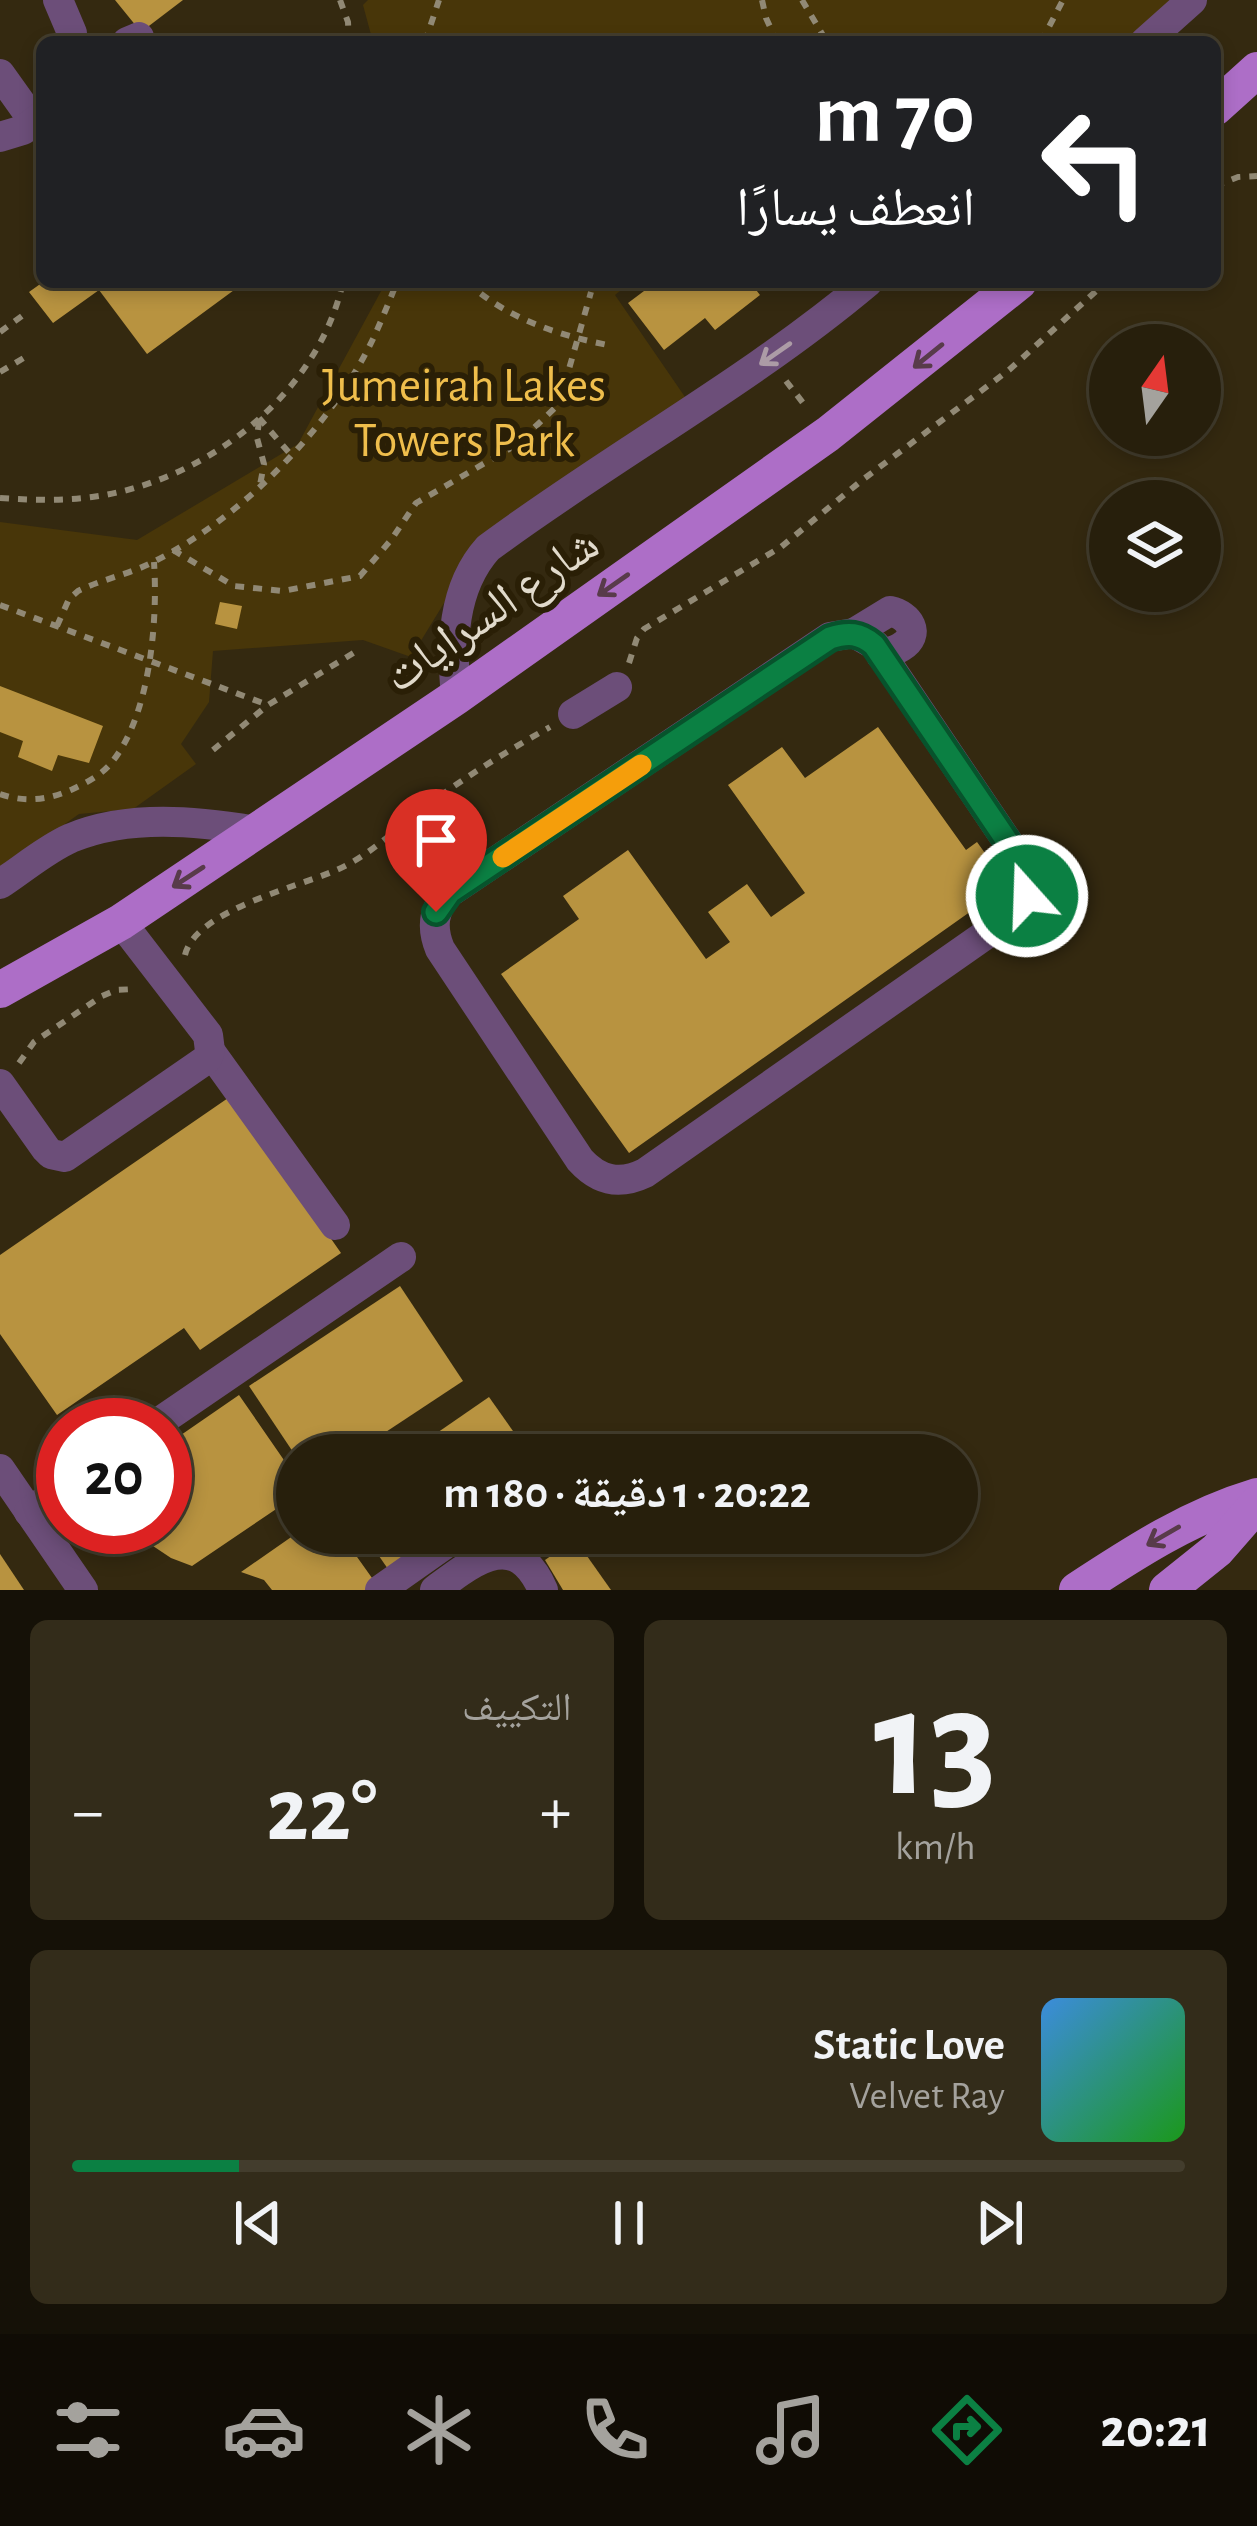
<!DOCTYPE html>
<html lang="ar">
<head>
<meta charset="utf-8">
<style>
  :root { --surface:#271f0c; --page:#332c1a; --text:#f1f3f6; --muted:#a4a29d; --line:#433d2d; --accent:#0b8043 }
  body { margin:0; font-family:"Alegreya Sans","Noto Naskh Arabic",sans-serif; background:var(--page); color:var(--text); direction:rtl; height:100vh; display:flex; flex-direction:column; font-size:45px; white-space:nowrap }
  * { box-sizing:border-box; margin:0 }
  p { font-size:39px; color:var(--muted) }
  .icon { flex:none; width:66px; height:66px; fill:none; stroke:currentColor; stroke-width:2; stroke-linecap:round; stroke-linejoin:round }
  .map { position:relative; height:1590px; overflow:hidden; direction:ltr }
  .details { display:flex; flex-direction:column; gap:30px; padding:30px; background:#151107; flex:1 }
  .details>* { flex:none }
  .guide { position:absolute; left:36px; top:36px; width:1185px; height:252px; border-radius:18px; box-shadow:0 6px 18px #0003,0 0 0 3px var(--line); direction:rtl; background:#202124; color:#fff; overflow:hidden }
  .needle { width:78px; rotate:14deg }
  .fabs { position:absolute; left:1089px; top:324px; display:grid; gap:24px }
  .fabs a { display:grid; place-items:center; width:132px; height:132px; border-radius:50%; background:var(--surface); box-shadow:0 6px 18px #0003,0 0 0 3px var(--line); font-size:60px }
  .speed { position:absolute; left:36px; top:1398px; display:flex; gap:24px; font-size:60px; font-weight:700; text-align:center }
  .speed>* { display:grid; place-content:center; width:156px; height:156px; border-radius:50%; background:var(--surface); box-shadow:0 6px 18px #0003,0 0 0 3px var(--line); line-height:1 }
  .speed .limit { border:18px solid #d22; background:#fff; color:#111 }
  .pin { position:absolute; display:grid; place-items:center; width:102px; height:102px; color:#fff; margin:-123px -51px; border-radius:50% 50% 50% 0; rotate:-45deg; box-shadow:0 0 12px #0007 }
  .pin .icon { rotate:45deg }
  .me { position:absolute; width:132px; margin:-66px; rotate:340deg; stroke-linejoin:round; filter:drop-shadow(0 0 9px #0008) }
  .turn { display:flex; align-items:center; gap:42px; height:252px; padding:0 48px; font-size:54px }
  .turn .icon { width:156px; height:156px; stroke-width:2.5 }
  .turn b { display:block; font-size:84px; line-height:102px }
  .big { font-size:90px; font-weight:700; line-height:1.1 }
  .details .card { flex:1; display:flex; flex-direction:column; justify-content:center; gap:18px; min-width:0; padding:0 42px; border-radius:18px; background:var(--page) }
  .details .dial { align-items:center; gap:0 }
  .dial b { font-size:156px; line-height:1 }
  .song { display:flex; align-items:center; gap:36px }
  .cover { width:144px; height:144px; border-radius:18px; background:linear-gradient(135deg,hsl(210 70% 55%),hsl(120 70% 35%)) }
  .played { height:12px; border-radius:6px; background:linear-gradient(90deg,var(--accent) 15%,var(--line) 15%) }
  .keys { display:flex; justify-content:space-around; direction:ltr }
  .heat { display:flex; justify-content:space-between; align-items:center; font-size:66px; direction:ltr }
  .details .tiles { flex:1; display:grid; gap:30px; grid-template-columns:1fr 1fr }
  .card:last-child { grid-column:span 2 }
  .trip { position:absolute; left:276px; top:1434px; width:702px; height:120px; border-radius:60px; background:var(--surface); box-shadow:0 6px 18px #0003,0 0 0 3px var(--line); font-weight:700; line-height:120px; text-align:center; direction:rtl }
  .menu { display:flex; height:192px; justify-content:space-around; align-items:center; background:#100c05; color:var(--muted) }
  .menu .icon { width:84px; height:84px }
  .menu .selected { color:var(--accent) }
  .menu b { font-size:54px; color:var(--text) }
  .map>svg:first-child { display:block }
  .green { fill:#483609 }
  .building { fill:#b89340 }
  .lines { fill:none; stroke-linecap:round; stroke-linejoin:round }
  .path { stroke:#918975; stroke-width:6; stroke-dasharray:9 9; stroke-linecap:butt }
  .minor { stroke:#6c4e79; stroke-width:30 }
  .major { stroke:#ad6ec7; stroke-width:36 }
  .oneway { stroke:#ac9ba6 }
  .oneway2 { stroke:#583b4a }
  .route-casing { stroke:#07532c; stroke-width:30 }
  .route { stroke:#0b8043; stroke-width:21 }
  .slow { stroke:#f59e0b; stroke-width:21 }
  .labels { text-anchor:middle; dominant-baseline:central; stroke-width:12; stroke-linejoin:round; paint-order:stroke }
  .park-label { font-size:48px; fill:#efbe4c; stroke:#2a1f06 }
  .street-label { font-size:48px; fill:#e1dacb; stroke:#2a1f06 }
</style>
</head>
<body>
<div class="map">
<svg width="1257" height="1590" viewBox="0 0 1257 1590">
  <rect width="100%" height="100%" fill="#342910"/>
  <g class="green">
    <path d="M368 0H1192L1145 42H373L363 5Z"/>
    <path d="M386 282H631L615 295 696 413 463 572 411 657 363 640 213 651 209 702 181 744 196 764 133 809 79 814 0 870V522L137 540 298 444Z"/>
  </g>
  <g class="building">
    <path d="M115 0H183L141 32Z"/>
    <path d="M43 282H245L147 354 99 290 53 323 29 292Z"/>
    <path d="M656 282H750L760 295 715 330 705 318 664 350 628 303Z"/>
    <path d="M220 602 242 606 237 629 215 624Z"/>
    <path d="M0 686 103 726 89 763 58 755 52 771 18 757 23 741 0 732Z"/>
    <path d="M878 727 966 850 977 842 1008 885 629 1153 501 974 579 919 563 896 628 850 706 959 730 942 708 912 747 884 771 917 805 893 728 785 782 747 805 778Z"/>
    <path d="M231 1096 341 1253 200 1350 184 1328 57 1415 0 1334V1255Z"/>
    <path d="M400 1286 463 1381 351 1455H295L249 1386Z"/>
    <path d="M239 1395 297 1479V1495L192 1566 171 1558 153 1546 139 1527H165V1446Z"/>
    <path d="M489 1397 530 1455H405Z"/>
    <path d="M297 1533H340L377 1585 370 1590H272L264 1580 241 1572Z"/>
    <path d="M363 1533H440L388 1569Z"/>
    <path d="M575 1539 611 1590H563L545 1560Z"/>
    <path d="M0 1554 24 1590H0Z"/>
  </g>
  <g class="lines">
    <g class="path">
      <path d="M340 0 348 22 349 42"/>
      <path d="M762 0 766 18 777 42"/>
      <path d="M802 0 827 42"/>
      <path d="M425 42 439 0"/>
      <path d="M1041 42 1063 0"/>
      <path d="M1215 186 1238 177 1257 176"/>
      <path d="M467 282C507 319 560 336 613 346"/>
      <path d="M0 332 26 313"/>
      <path d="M0 372 27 356"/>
      <path d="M786 381 807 408"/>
      <path d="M259 418 292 456"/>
      <path d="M259 421 257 438 264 464 260 485"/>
      <path d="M0 498C31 500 61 501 92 497 205 482 318 395 343 282"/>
      <path d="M173 550 234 586 283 591 360 576 391 540 416 503 516 445 559 404 591 292"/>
      <path d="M0 605 268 705"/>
      <path d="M57 626 69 599 78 591C102 579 131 574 155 561 241 518 330 428 372 341 381 322 389 302 397 282"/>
      <path d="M629 663 637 638 644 629 781 547 861 481 1009 370 1106 282"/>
      <path d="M213 750 268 705 355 652"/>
      <path d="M0 794C26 803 48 800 73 789 86 783 103 774 112 762 150 715 158 621 154 562"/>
      <path d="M185 955C195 911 297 887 334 871 369 857 395 829 425 807 465 777 507 751 550 727"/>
      <path d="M19 1063 34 1042 102 996 116 990 135 989"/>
    </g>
    <g class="minor">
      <path d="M58 0 72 33V42"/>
      <path d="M127 42 139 37"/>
      <path d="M1145 42 1192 0"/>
      <path d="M0 74 35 123"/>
      <path d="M0 137 23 130 42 116"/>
      <path d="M854 633 875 645 1022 863C1031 882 1030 898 1015 914L645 1173C620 1185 599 1181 580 1160L440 949C431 927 433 909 450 892L830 637Z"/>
      <path d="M854 633 890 611C909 615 922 634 901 647 898 649 884 654 881 655"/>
      <path d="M456 697C451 645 452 588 488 548 612 456 749 382 868 282"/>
      <path d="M573 714 617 687"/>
      <path d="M0 884C23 869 46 849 71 838 129 814 197 821 257 831"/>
      <path d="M210 1051 335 1225"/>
      <path d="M0 1084 46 1149 51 1154 65 1157 207 1059 210 1051 208 1035 121 922"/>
      <path d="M155 1425 401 1257"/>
      <path d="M0 1469 83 1590"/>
      <path d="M29 1512 63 1488"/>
      <path d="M380 1590 461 1533"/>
      <path d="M435 1590C474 1561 515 1527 543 1590"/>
    </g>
    <g class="major">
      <path d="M1215 108 1257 70"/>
      <path d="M0 990 121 922 456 697 828 434 1019 282"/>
      <path d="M1077 1590C1135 1552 1190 1516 1257 1496"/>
      <path d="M1167 1590 1217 1550 1257 1504"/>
    </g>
  </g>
  <defs><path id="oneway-shaft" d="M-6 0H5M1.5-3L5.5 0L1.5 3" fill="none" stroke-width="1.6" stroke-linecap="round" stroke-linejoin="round" transform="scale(3)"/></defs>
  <use class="oneway" href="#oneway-shaft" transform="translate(775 354) rotate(145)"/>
  <g class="oneway2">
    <use href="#oneway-shaft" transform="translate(928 356) rotate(141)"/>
    <use href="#oneway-shaft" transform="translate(613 585) rotate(145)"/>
    <use href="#oneway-shaft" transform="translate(188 877) rotate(147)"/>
    <use href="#oneway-shaft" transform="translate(1163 1536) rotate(150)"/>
  </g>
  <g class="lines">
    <g class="route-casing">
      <path id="route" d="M436 912 450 892 830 638C848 632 860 633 874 645L1022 863 1027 873V896"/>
    </g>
    <use href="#route" class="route"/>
    <path class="slow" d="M503 857 641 765"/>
  </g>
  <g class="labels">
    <g class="park-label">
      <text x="464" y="387">Jumeirah Lakes<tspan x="464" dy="55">Towers Park</tspan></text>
    </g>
    <g class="street-label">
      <text transform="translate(492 611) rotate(-35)">شارع السرايات</text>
    </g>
  </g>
</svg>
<div class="fabs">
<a><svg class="needle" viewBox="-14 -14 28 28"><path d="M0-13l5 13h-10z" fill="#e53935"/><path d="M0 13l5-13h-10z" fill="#a4a29d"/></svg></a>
<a><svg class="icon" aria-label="layers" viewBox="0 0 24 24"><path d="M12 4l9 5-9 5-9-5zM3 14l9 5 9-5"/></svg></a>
</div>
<div class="speed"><div class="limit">20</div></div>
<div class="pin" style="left:436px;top:912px;background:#d93025"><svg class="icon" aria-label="arrive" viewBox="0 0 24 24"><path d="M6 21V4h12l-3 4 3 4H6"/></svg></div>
<svg class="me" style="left:1027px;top:896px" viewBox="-20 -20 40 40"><circle r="17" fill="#0b8043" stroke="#fff" stroke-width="3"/><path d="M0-11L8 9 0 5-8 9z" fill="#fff"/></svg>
<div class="trip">20:22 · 1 دقيقة · 180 m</div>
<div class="guide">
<div class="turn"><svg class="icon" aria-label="left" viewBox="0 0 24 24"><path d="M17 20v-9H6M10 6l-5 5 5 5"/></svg><div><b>70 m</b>انعطف يسارًا</div></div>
</div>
</div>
<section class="details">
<div class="tiles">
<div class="card dial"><b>13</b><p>km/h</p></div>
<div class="card"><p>التكييف</p>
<div class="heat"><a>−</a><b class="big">22°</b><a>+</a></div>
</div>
<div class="card">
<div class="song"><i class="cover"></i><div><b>Static Love</b><p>Velvet Ray</p></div></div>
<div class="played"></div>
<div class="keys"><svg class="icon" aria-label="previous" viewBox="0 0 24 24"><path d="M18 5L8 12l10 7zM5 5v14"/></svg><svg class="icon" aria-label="pause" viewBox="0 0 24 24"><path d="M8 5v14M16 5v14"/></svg><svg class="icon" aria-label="next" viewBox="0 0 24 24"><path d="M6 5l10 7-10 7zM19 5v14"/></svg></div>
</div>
</div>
</section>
<nav class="menu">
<b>20:21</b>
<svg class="icon selected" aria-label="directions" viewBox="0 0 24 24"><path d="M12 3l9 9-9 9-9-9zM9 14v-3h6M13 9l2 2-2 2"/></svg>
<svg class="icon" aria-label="music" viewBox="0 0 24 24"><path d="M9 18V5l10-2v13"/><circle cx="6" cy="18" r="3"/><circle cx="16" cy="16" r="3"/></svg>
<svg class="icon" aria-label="phone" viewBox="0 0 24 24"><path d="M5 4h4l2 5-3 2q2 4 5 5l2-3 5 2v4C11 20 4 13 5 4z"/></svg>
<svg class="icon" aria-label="climate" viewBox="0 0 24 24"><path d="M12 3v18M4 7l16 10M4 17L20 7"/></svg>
<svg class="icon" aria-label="car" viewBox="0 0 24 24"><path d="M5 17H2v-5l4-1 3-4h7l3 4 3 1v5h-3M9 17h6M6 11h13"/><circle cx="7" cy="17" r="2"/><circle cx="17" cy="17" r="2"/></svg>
<svg class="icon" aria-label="filters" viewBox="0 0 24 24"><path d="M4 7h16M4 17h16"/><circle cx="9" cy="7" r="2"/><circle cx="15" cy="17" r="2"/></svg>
</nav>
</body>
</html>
